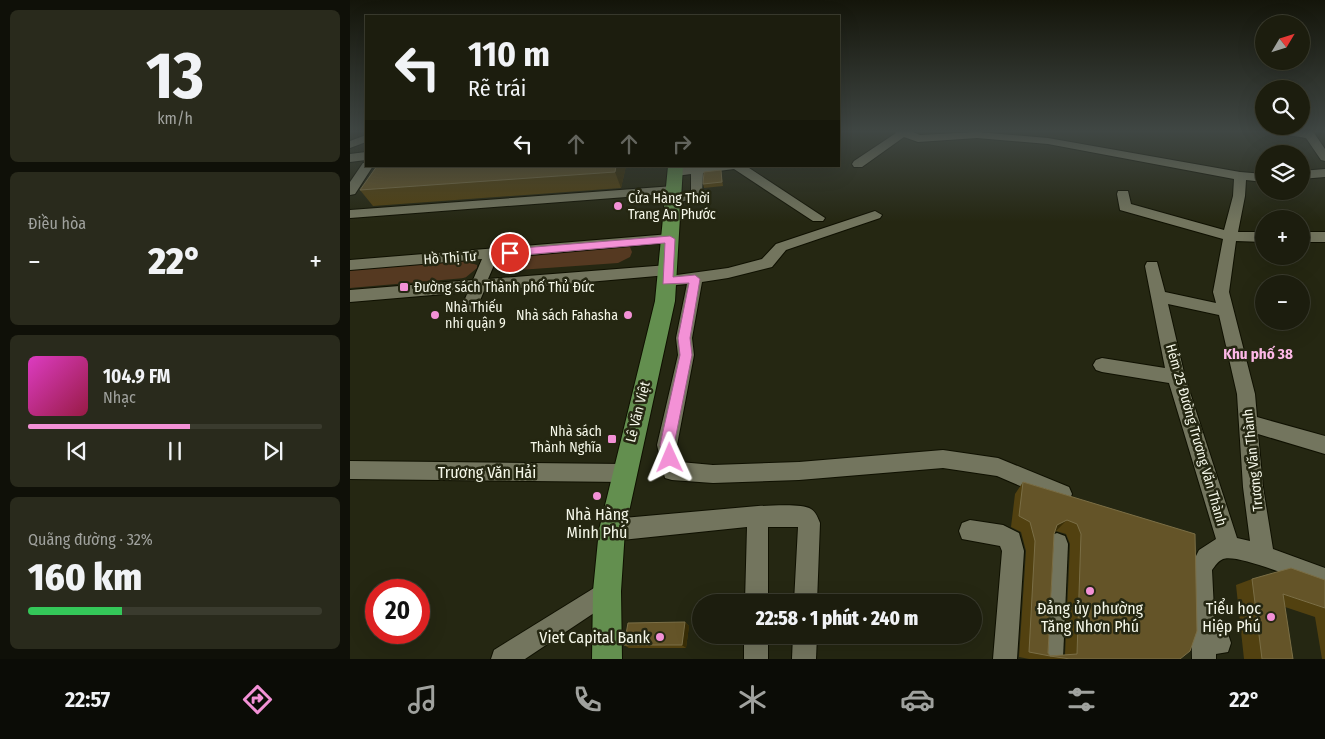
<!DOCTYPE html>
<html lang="vi">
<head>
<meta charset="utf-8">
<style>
  :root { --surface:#1c1d0e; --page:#292a1c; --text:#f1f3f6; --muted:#a0a29e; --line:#3a3b2e; --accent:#f391d6 }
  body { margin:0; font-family:"Fira Sans Condensed",sans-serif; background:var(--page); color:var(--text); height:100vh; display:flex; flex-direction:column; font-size:19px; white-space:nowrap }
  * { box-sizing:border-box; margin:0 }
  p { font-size:16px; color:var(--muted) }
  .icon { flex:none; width:28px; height:28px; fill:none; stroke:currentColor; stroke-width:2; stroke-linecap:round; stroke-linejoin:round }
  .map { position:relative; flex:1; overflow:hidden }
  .side { display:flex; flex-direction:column; gap:10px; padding:10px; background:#0f1008; width:350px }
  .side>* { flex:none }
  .hud { position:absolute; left:15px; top:15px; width:475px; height:152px; border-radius:0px; box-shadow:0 5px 20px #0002,0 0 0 1px var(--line); background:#1c1d0e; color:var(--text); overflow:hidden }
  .needle { width:32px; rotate:52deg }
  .tools { position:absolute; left:905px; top:15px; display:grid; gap:10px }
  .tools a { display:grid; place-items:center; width:55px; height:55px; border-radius:50%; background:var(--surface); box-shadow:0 5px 20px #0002,0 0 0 1px var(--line); font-size:25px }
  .speed { position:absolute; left:15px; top:579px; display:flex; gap:10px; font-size:25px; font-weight:700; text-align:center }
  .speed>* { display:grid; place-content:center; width:65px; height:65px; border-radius:50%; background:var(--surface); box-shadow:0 5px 20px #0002,0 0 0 1px var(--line); line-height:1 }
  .speed .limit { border:8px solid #d22; background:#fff; color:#111 }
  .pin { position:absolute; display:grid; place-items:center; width:42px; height:42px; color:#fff; margin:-21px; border:2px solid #fff; border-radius:50%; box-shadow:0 1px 5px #0007 }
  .me { position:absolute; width:55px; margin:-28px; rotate:359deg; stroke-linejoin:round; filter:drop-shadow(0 0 4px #0008) }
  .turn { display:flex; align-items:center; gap:18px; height:105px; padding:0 20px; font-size:22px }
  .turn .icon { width:65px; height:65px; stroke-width:2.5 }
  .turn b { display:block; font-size:35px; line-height:42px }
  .lanes { display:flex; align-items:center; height:48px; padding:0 20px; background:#0003; justify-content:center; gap:25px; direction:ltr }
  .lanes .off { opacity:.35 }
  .big { font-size:38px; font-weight:800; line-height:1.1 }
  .side .widget { flex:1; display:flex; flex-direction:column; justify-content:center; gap:8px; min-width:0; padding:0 18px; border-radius:8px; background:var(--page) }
  .side .dial { align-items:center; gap:0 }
  .dial b { font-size:65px; line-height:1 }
  .song { display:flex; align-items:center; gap:15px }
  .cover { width:60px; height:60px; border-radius:8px; background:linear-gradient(135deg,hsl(310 70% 55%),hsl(340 70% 35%)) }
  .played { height:5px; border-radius:2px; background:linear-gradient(90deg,var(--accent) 55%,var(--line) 55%) }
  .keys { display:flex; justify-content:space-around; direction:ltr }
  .heat { display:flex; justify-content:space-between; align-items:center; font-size:28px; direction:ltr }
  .charge { height:8px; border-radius:4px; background:linear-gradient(90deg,#34c759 32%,var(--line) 0) }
  .trip { position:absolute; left:342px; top:594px; width:290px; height:50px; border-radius:25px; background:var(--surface); box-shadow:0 5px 20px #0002,0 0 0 1px var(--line); font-weight:800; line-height:50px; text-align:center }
  .tabs { display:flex; height:80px; justify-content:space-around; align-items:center; background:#0b0c06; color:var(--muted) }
  .tabs .icon { width:35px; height:35px }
  .tabs .on { color:var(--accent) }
  .tabs b { font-size:22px; color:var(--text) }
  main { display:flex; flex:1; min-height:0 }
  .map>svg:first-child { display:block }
  .green { fill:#553921 }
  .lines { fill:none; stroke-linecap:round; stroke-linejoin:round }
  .minor-casing { stroke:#0f1000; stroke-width:2 }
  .major-casing { stroke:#0f1000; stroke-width:2 }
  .minor { fill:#73755e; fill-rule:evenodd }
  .major { fill:#638f4f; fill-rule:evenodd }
  .wall { fill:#524110 }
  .shaded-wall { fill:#392e07 }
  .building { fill:#645428; stroke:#7a6e46 }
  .route { fill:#f391d6; stroke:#9e5e8b }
  .poi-dot { fill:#f391d6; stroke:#252712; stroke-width:2 }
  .labels { text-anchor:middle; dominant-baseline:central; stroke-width:5; stroke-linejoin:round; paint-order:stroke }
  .poi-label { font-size:14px; fill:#f5f7e9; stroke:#252712; text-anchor:start }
  .street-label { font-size:14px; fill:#f5f7e9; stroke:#252712 }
  .neighbourhood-label { font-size:15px; font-weight:bold; fill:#fdb8e7; stroke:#252712 }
  .near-street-label { font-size:16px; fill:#f5f7e9; stroke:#252712 }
  .near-poi-label { font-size:16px; fill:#f5f7e9; stroke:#252712 }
</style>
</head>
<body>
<main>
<section class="side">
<div class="widget dial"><b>13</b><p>km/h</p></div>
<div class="widget"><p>Điều hòa</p>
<div class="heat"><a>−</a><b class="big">22°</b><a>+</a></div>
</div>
<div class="widget">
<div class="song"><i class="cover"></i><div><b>104.9 FM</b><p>Nhạc</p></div></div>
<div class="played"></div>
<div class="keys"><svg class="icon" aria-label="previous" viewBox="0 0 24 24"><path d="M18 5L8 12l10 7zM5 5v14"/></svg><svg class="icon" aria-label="pause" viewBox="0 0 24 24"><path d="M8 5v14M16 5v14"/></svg><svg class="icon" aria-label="next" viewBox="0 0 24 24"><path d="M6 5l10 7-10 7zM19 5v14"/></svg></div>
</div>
<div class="widget"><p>Quãng đường · 32%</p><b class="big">160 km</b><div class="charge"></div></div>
</section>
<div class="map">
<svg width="975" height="659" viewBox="0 0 975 659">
  <rect width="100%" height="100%" fill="#252712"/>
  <g class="green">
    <path d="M274 246 280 247 282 252 280 257 268 263 169 270 162 266 164 260 170 255Z"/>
    <path d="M115 261 127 265V268L115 278 0 288V269Z"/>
  </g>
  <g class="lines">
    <g class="minor-casing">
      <g id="minor">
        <path d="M543 130H558L570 135 627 132 698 138 890 172 914 174V182L896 180 895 196 888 232H914V242L886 241 879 292 905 394 907 417 975 436V454L908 434 913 487 923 549 975 568V590C957 583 888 553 873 559 868 561 865 566 862 570L865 630 878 634 881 643 878 652 866 654V659H842L840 568 849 550 866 539 819 383 752 372 746 370 743 365 746 360 752 358 815 368 795 266 797 262H807L815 292 866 303 863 292 873 239 770 210 767 194 768 191H778L781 204 874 230 883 196 884 179 698 144 627 138 568 142 554 137 512 167H504L502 164 504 161 546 133ZM818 304 869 315 887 394 893 487 900 541 887 538 835 377Z"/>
        <path d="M919 130H962L975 149V161L971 160 956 138 925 133Z"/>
        <path d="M16 135V142L0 148V141Z"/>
        <path d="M16 152V160L0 162V154Z"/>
        <path d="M13 163H16V166H23L5 194 0 195V182Z"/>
        <path d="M345 166H396L475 218 473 221H463L384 169 353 173 352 196 324 204 319 203 317 200 319 197 341 191V174L326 176 320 172 322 169Z"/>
        <path d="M975 169V177L951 179V171Z"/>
        <path d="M324 186 329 187 330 190 329 193 0 218V210Z"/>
        <path d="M525 211 532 215 530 218 436 250 422 267 378 278 352 282 342 338 344 355 327 445 330 462 363 465 449 462 593 450 648 458 719 487 722 494 719 501 712 504 647 476 593 468 449 480 363 483 322 480 315 478 307 445 328 355 326 338 337 284 317 286 312 285 309 281 312 277 378 268 412 259 426 244Z"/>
        <rect x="951" y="232" width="24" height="10"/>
        <path d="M320 234 325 236 327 239 325 242 147 258 138 279 318 265 323 266 325 270 323 274 318 275 134 291 125 312H113L111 308 118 292 0 302V290L123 280 132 259 0 270V260Z"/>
        <path d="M0 461 274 464 281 466 284 473 281 480 274 482 0 479Z"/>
        <path d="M408 506C420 506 452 503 461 509 466 512 468 518 470 523L467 602H444L448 527H418V602H395L397 527 262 541 254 538 251 530 254 522 262 519Z"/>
        <path d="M620 520 653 525 669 533 674 551 667 659H643L652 551 650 546 612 539 609 531 612 523Z"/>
        <path d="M707 533 715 536 718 544 713 659H689L696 544 699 536Z"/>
        <path d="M257 580 265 583 268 591 265 599 175 659H141L144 650Z"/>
        <rect x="394" y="635" width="24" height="24"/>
        <path d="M443 635H467L466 659H442Z"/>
      </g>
    </g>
    <g class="major-casing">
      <path id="major" d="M318 166H333L325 301 275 530 271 591 272 659H242L243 591 249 530 305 301Z"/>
    </g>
    <use href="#minor" class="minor"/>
    <use href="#major" class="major"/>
  </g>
  <g class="wall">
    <path d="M276 166 271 188 23 206 10 190Z"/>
    <path d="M371 170 373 186 354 188 353 184Z"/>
    <path d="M673 482 845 534 830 659H693L700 656 715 655 720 544 716 534 706 531 705 532 704 534 698 653 700 656 693 659H679L669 657 676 551 671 532 661 527 665 494Z"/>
    <path d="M902 579 975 580V659H972L965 617 935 607 943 659H894L886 585Z"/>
    <path d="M335 622 339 626 336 648H279L274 645Z"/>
  </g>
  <g class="shaded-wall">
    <path d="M266 166H276L271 188 265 172Z"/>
    <path d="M717 520 706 531 697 535 707 525Z"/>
    <path d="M335 622 339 626 336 648 332 645Z"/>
  </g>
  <g class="building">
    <path d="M27 166H266L265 172 10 190Z"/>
    <path d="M371 170 372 182 353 184 354 172Z"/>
    <path d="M673 482 845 534 847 631 840 651 830 659H720L700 656 727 654 731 534 727 524 717 520 707 525 704 534 698 653 700 656 679 652 685 541 680 522 669 516Z"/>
    <path d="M941 568 975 580V608L933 594 943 659H912L902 579Z"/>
    <path d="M335 622 332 645H274L278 623Z"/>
  </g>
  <linearGradient id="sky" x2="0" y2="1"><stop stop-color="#14150a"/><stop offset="0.59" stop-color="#404744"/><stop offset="1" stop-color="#404744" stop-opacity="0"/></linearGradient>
  <rect width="975" height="222" fill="url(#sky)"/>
  <path class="route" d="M320 236 325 239 323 277 345 275 350 279 340 338 342 355 324 445 326 458 324 462 320 464 315 462 310 445 330 355 328 338 339 283 313 284 315 243 160 256 155 253 160 249Z"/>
  <g class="poi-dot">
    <circle cx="268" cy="206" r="5"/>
    <rect x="49" y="282" width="10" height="10" rx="2.5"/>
    <circle cx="85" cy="315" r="5"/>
    <circle cx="278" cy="315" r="5"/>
    <rect x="257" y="434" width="10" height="10" rx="2.5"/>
    <circle cx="247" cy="496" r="5"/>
    <circle cx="740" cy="591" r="5"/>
    <circle cx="921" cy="617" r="5"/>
    <circle cx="310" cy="637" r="5"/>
  </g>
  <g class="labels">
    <g class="poi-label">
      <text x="278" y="198">Cửa Hàng Thời<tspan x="278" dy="16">Trang An Phước</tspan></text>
      <text x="64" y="287">Đường sách Thành phố Thủ Đức</text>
      <text x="95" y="307">Nhà Thiếu<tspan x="95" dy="16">nhi quận 9</tspan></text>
      <text x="268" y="315" text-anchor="end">Nhà sách Fahasha</text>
      <text x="252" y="431" text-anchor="end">Nhà sách<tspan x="252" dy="16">Thành Nghĩa</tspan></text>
    </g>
    <g class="street-label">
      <text transform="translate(100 258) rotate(-4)">Hồ Thị Tư</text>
      <text transform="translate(288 412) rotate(-76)">Lê Văn Việt</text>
      <text transform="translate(846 435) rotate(74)">Hẻm 25 Đường Trương Văn Thành</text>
      <text transform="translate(903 460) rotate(-96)">Trương Văn Thành</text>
    </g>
    <g class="neighbourhood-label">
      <text x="908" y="354">Khu phố 38</text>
    </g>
    <g class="near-street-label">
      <text x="137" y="472">Trương Văn Hải</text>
    </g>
    <g class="near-poi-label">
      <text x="247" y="514">Nhà Hàng<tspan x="247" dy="18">Minh Phú</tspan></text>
      <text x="740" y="608">Đảng ủy phường<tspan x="740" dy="18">Tăng Nhơn Phú</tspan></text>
      <text x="911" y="608" text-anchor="end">Tiểu học<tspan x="911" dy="18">Hiệp Phú</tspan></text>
      <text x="300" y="637" text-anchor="end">Viet Capital Bank</text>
    </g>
  </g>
</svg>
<div class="tools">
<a><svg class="needle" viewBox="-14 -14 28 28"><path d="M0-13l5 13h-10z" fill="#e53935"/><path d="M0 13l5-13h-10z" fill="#a0a29e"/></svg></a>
<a><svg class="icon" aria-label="search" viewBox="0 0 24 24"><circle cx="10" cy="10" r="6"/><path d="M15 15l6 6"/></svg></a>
<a><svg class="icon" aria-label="layers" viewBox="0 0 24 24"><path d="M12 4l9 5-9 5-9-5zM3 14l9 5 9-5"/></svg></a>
<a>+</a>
<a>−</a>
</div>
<div class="speed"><div class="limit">20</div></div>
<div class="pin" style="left:160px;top:253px;background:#d93025"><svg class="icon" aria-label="arrive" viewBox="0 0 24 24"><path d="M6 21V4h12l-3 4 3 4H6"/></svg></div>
<svg class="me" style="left:320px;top:458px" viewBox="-20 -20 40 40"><path d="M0-17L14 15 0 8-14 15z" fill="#f391d6" stroke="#fff" stroke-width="4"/></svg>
<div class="trip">22:58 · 1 phút · 240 m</div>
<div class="hud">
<div class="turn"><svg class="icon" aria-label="left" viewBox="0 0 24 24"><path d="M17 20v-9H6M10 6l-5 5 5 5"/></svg><div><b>110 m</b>Rẽ trái</div></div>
<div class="lanes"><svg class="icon" aria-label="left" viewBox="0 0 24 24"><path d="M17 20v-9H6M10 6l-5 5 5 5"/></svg><svg class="icon off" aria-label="ahead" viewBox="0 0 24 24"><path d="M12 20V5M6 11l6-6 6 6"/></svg><svg class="icon off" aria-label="ahead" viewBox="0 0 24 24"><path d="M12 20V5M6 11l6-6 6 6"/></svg><svg class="icon off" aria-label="right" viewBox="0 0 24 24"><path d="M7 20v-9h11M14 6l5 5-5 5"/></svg></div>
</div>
</div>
</main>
<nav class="tabs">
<b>22:57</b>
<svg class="icon on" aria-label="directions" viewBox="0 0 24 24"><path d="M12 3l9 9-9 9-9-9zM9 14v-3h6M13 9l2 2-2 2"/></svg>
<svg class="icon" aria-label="music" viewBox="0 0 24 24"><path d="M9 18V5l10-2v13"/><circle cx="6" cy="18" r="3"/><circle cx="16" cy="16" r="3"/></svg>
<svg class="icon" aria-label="phone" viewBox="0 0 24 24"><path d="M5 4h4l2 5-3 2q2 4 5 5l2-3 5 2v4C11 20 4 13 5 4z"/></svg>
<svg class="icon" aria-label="climate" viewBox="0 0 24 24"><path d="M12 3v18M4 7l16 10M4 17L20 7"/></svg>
<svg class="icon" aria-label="car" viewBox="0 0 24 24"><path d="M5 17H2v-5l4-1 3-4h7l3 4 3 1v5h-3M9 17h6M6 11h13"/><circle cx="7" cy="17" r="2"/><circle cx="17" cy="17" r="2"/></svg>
<svg class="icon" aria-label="filters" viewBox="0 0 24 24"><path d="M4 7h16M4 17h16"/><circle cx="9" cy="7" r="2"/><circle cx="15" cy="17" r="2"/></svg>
<b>22°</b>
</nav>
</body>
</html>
